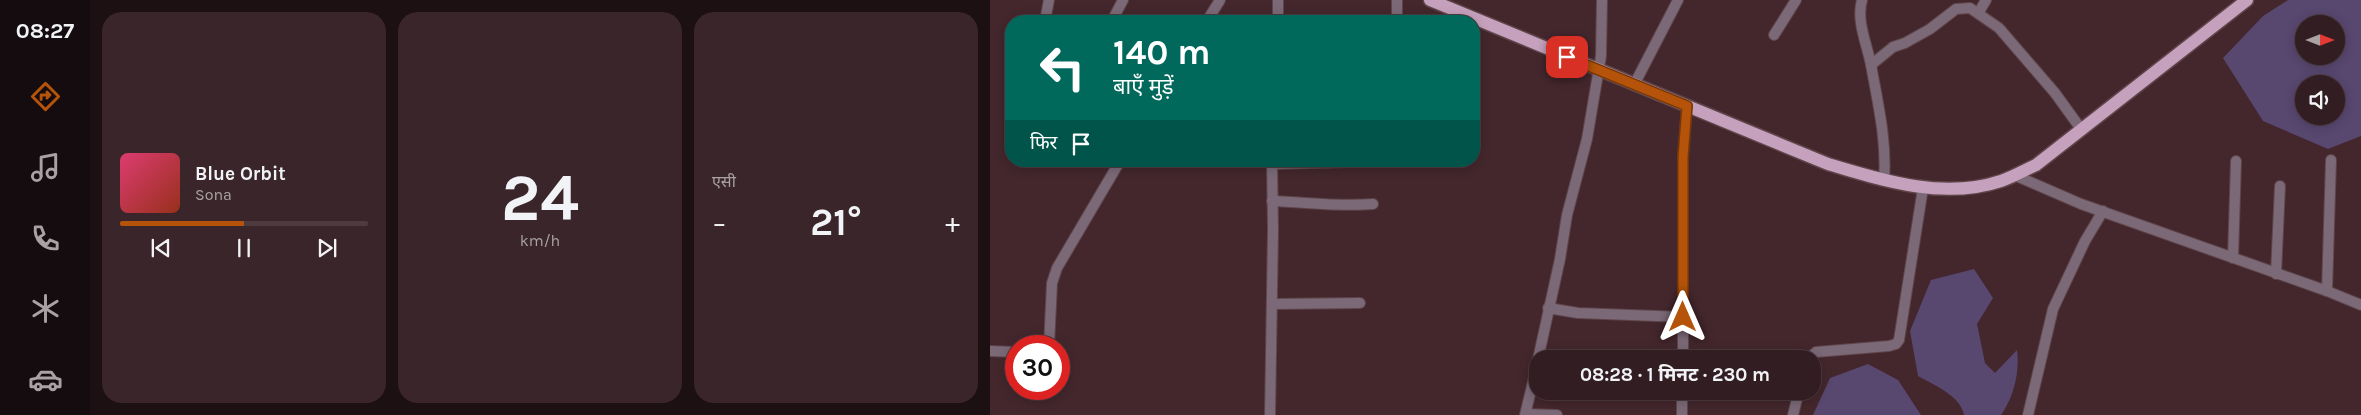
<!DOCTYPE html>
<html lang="hi">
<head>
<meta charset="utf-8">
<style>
  :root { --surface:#321d22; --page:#3a262a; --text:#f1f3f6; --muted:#a8a2a5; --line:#4d3b40; --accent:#b45309 }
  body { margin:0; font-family:Karla,"Noto Sans Devanagari",sans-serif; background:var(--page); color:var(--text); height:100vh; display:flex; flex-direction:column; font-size:19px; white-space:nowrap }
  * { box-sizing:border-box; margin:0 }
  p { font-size:16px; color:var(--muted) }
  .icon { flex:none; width:28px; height:28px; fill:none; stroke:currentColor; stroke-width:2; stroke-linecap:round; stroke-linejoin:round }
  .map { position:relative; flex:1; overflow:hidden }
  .details { display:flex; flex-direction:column; gap:12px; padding:12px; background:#1c1013; width:900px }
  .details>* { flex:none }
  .banner { position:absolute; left:15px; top:15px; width:475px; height:152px; border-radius:20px; box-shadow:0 2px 12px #0003,0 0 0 1px var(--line); background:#00695c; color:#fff; overflow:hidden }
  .needle { width:32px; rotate:90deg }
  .tools { position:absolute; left:1305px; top:15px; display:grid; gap:10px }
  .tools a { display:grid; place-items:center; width:50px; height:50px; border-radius:50%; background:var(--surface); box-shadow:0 2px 12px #0003,0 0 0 1px var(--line); font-size:25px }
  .speed { position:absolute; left:15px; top:335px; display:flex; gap:10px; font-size:25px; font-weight:700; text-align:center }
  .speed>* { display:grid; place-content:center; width:65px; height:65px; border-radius:50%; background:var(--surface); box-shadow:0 2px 12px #0003,0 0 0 1px var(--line); line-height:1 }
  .speed .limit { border:8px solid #d22; background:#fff; color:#111 }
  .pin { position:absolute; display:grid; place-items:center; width:42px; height:42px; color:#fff; margin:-21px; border-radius:10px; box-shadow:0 2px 8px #0006 }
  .me { position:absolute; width:55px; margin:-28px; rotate:0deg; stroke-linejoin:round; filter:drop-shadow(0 0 4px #0008) }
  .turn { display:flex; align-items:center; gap:18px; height:105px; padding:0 25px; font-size:22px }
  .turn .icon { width:65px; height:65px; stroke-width:2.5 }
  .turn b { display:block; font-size:35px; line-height:42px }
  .then { display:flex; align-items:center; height:48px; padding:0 25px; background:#0003; gap:10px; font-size:19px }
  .big { font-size:38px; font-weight:700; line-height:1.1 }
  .details .widget { flex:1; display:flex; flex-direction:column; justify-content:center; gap:8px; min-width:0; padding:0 18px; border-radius:20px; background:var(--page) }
  .details .dial { align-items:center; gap:0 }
  .dial b { font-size:65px; line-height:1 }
  .song { display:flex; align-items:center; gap:15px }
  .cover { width:60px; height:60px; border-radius:8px; background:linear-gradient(135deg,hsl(340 70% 55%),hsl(10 70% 35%)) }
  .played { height:5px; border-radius:2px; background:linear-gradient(90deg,var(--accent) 50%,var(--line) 50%) }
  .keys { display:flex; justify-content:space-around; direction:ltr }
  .heat { display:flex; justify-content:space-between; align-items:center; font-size:28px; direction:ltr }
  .details .tiles { flex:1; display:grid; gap:12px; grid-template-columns:repeat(3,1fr) }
  .trip { position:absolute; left:539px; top:350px; width:292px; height:50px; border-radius:20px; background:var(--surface); box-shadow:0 2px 12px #0003,0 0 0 1px var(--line); font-weight:700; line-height:50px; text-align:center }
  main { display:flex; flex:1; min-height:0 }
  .dock { display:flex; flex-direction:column; width:90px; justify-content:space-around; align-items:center; background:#140c0e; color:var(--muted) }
  .dock .icon { width:35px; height:35px }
  .dock .current { color:var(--accent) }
  .dock b { font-size:22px; color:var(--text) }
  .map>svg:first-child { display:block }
  .water { fill:#58476f; fill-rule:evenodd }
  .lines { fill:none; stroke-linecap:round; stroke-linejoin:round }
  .minor-casing { stroke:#5f454a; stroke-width:12 }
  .major-casing { stroke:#5f454a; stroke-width:15 }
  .minor { stroke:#7b6977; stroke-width:10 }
  .major { stroke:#c6a1bd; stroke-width:12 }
  .route-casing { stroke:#753606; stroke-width:12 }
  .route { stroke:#b45309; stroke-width:9 }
</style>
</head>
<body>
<main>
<nav class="dock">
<b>08:27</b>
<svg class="icon current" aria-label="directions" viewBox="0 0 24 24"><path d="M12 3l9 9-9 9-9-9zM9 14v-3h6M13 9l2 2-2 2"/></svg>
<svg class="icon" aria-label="music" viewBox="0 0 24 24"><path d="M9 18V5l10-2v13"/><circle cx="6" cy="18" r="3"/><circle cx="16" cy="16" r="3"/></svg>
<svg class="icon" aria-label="phone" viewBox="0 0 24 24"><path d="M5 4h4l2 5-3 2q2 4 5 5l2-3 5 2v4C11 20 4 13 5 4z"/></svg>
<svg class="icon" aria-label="climate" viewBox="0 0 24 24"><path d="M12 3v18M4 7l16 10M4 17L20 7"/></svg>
<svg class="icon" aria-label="car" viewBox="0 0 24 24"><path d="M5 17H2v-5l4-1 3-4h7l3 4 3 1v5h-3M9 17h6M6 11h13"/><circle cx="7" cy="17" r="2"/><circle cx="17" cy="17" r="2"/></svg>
</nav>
<section class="details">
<div class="tiles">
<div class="widget">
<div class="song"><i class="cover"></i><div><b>Blue Orbit</b><p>Sona</p></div></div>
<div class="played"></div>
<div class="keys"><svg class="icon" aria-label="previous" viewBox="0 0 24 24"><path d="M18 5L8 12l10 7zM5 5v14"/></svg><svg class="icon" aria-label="pause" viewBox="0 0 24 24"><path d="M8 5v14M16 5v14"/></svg><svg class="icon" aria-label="next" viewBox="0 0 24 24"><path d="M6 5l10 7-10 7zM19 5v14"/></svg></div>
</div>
<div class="widget dial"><b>24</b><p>km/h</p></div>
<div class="widget"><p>एसी</p>
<div class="heat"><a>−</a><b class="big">21°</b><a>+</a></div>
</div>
</div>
</section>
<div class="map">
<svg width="1371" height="415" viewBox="0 0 1371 415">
  <rect width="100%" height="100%" fill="#43272d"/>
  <g class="water">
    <path d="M1298 0H1371V136L1338 149 1273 121 1233 58 1273 16ZM1314 24H1346V56H1314ZM1314 84H1346V116H1314Z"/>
    <path d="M984 269 1003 298 987 324 995 363 1005 373 1027 350C1030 371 1024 397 1011 415H974C971 396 944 385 928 376L920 331 941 280Z"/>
    <path d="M878 364 908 380 931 415H823L840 378Z"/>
  </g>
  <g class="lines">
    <g class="minor-casing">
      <g id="minor">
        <path d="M872 0C866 21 877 44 881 65 888 104 897 141 894 181"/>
        <path d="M989 12 996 0"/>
        <path d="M124 17 133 0"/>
        <path d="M55 21 59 0"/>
        <path d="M217 21 230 0"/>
        <path d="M288 21V0"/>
        <path d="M407 21V0"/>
        <path d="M784 35 806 0"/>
        <path d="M881 65 903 47 915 43 940 29 966 9 980 8 1009 28 1065 93 1091 129"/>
        <path d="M644 85 688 0"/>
        <path d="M281 164 396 161"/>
        <path d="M1024 175 1091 204 1337 291 1371 305"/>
        <path d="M282 201C316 202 349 207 383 204"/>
        <path d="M1243 258 1246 161"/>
        <path d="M1286 274 1290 186"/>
        <path d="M1337 291 1341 160"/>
        <path d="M282 304 370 303"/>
        <path d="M558 308 588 313 693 317"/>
        <path d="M59 346 62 283 67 268 130 161"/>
        <path d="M0 351 26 352"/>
        <path d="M548 359 570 259 577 215 597 139 611 56 612 0"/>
        <path d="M693 359V157L697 106"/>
        <path d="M818 359 826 352 899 346 906 344 909 340 933 188"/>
        <path d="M536 414 567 415"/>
        <path d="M280 415 283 230 282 161"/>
        <path d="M535 415 548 361"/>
        <path d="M692 415V391"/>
        <path d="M803 415 809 391"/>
        <path d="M1038 415 1063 309 1095 241 1113 211"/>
      </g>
    </g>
    <g class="major-casing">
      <path id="major" d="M440 0 838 164C894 181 954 200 1011 181 1023 177 1035 170 1046 165L1257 0"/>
    </g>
    <use href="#minor" class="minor"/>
    <use href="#major" class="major"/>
  </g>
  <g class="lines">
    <g class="route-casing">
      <path id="route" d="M577 57 697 106 693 157V317"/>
    </g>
    <use href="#route" class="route"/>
  </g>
</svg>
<div class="tools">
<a><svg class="needle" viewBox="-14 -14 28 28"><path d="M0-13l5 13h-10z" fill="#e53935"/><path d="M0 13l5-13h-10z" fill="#a8a2a5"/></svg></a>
<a><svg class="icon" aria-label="sound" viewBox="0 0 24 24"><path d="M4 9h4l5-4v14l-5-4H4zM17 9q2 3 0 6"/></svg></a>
</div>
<div class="speed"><div class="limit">30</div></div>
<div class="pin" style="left:577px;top:57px;background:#d93025"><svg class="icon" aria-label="arrive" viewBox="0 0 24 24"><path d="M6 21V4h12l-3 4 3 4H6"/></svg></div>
<svg class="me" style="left:693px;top:317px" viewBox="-20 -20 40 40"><path d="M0-17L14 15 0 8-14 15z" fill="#b45309" stroke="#fff" stroke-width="4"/></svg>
<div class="trip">08:28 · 1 मिनट · 230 m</div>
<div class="banner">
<div class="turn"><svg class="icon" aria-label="left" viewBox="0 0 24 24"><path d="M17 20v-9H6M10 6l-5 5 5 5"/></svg><div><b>140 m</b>बाएँ मुड़ें</div></div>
<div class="then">फिर<svg class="icon" aria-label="arrive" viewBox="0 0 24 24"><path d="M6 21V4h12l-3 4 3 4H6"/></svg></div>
</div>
</div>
</main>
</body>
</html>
